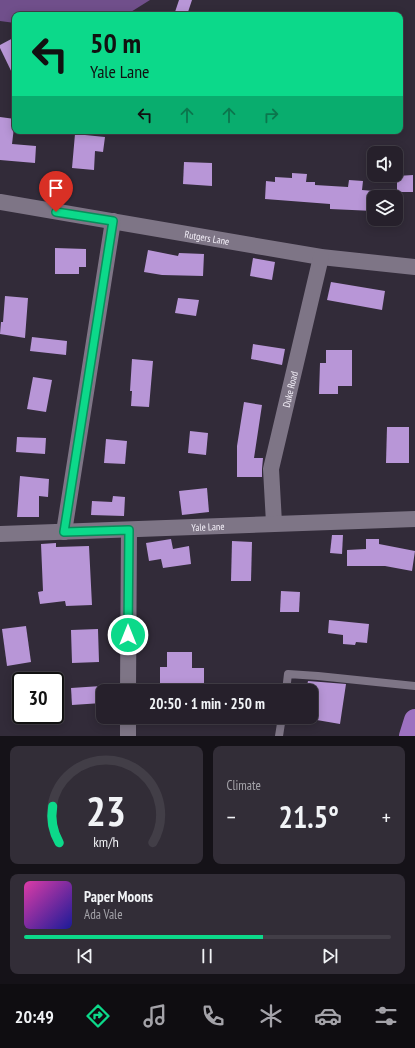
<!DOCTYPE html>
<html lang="en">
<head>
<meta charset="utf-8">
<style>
  :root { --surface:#26202b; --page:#322d37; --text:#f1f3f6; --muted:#a4a3a9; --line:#423e47; --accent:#0cd98a }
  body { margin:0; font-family:"PT Sans Narrow",sans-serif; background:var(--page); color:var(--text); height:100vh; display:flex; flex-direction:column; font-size:15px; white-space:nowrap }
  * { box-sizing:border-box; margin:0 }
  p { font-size:13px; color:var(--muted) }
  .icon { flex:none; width:22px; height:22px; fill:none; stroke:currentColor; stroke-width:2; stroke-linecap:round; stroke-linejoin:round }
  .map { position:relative; height:736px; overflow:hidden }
  .drawer { display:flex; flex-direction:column; gap:10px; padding:10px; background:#151218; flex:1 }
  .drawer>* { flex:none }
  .banner { position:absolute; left:12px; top:12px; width:391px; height:122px; border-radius:8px; box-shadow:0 2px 10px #0003,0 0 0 1px var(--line); background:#0cd98a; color:#111; overflow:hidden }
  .controls { position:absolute; left:367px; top:146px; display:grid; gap:8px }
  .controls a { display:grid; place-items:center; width:36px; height:36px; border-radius:8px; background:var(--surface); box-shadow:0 2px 10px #0003,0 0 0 1px var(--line); font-size:20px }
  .speed { position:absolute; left:12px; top:672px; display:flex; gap:8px; font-size:20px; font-weight:700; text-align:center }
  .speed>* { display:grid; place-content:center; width:52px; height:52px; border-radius:50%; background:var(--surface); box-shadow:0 2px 10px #0003,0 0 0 1px var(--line); line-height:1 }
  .speed .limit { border:2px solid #111; border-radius:6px; background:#fff; color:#111 }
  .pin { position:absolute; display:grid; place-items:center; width:34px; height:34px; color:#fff; margin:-41px -17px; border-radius:50% 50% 50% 0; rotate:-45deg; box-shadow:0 0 4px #0007 }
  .pin .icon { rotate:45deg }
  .me { position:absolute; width:44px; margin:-22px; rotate:0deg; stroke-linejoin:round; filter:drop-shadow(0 0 3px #0008) }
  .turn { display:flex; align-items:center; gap:14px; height:84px; padding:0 12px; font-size:18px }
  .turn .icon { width:52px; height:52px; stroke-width:2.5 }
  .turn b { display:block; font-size:28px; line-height:34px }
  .lanes { display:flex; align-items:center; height:38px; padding:0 12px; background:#0003; justify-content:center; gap:20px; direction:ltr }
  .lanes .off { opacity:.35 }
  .big { font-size:30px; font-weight:800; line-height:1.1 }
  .drawer .widget { flex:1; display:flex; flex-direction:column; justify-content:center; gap:6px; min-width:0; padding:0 14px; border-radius:8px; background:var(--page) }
  .drawer .dial { align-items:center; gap:0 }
  .dial svg { height:104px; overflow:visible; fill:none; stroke:var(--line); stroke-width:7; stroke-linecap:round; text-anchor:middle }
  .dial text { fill:var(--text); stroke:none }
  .song { display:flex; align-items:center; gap:12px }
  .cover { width:48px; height:48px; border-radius:6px; background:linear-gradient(135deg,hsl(320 70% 55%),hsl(240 70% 35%)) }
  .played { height:4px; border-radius:2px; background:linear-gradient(90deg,var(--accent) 65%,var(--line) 65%) }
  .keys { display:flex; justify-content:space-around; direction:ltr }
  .heat { display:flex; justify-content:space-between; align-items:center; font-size:22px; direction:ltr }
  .drawer .tiles { flex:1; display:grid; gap:10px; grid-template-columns:1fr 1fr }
  .widget:last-child { grid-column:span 2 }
  .trip { position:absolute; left:96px; top:684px; width:222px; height:40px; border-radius:8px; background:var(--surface); box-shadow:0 2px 10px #0003,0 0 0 1px var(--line); font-weight:800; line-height:40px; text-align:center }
  .dock { display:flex; height:64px; justify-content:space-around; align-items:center; background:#0f0d11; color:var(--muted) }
  .dock .icon { width:28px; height:28px }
  .dock .active { color:var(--accent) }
  .dock b { font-size:18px; color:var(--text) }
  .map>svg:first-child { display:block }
  .forest { fill:#704f8b }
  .building { fill:#b896d7 }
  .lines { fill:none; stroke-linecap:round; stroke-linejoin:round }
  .lane { stroke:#7e7586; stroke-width:8 }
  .street { stroke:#7e7586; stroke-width:16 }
  .primary { stroke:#9d71c0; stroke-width:22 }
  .route-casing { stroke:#088d5a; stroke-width:10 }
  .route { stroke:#0cd98a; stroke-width:7 }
  .labels { text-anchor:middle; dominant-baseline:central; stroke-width:4; stroke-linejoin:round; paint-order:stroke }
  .street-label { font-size:10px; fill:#f5f1fa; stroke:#28212f }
</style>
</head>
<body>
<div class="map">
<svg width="415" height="736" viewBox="0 0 415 736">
  <rect width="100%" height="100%" fill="#322b39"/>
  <path class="forest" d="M0 0H150L126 15H15V23L0 21Z"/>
  <g class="building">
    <path d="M179 0H192L187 15H174Z"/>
    <path d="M15 37V79L0 48V45Z"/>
    <path d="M0 117 15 119 12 144 36 146 35 163 0 160Z"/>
    <path d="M75 134 105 137 103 152 95 151 94 170 72 168Z"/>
    <path d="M184 162 212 163V186L183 184Z"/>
    <path d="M292 173 307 174 306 182H315V185L348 187 349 180 363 181 362 190 374 191V211L330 209V204L265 199 266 181 275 182V177L292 178Z"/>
    <path d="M413 175V192H397V176Z"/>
    <path d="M55 248 86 249V267H79V274H55Z"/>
    <path d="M148 250 178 256 179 253 204 254 203 276 162 275 144 272Z"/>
    <path d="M253 258 275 262 272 280 250 276Z"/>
    <path d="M331 282 385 291 382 310 327 300Z"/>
    <path d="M5 296 28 298 25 338 0 334 1 322H3Z"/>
    <path d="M178 298 199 300 196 316 175 313Z"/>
    <path d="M32 337 67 341 66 355 30 351Z"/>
    <path d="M253 344 285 349 282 365 251 359Z"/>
    <path d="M326 350H352V386H338V394H319L320 363H326Z"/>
    <path d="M132 359 153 361 149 407 131 406 132 391H130Z"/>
    <path d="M33 377 52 380 46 412 27 409Z"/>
    <path d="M244 402 262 405 254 458H263L262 469V477H237V446Z"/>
    <path d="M387 427H409V463H386Z"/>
    <path d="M190 431 208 433 206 455 188 453Z"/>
    <path d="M17 437 46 438 45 454 16 452Z"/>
    <path d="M106 439 127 441 125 464 104 463Z"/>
    <path d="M20 476 49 479 48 497 39 496V517H17Z"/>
    <path d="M207 488 209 512 182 515 179 491Z"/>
    <path d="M113 496 125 497 124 516 91 515 92 501 112 502Z"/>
    <path d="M332 535H343L342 554 330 553Z"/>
    <path d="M171 539 173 549 189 546 191 564 163 568 161 559 149 561 146 543Z"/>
    <path d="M366 539H379V544L415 551 412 571 385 566H347V550L366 549Z"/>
    <path d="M232 541 252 542 251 581H231Z"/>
    <path d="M56 543V547L89 546 92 605 66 606 65 601 40 604 38 592 43 591 41 544Z"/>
    <path d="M281 591 300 592 299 612H280Z"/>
    <path d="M329 620 369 624 367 643 356 642 355 645 343 644V635L328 633Z"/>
    <path d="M26 626 31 662 7 666 2 629Z"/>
    <path d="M98 629 99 662 72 663 71 630Z"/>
    <path d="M167 652H192V668H204V684L160 685V667H167Z"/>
    <path d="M308 681 346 684 340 724 311 719V691H306Z"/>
    <path d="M101 686 102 703 72 705 71 688Z"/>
  </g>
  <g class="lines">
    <g class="lane">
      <path d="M286 691 288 674 318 676 415 686"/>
      <path d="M279 736 282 717"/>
    </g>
    <g class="street">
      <path id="s1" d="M0 202 321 257 415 267"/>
      <path id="s2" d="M274 523 271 469 321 257"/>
      <path d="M64 532 113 221"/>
      <path id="s3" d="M0 534C138 530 277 523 415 519"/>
      <path d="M128 691 129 530"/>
      <path d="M128 736V717"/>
    </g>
    <path class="primary" d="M410 736 415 720"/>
  </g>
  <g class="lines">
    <g class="route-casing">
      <path id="route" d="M56 212 113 221 64 532 129 530 128 635"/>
    </g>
    <use href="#route" class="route"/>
  </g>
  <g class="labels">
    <g class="street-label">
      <text stroke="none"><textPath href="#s1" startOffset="210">Rutgers Lane</textPath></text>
      <text stroke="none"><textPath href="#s2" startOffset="136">Duke Road</textPath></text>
      <text stroke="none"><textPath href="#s3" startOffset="208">Yale Lane</textPath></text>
    </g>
  </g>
</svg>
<div class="controls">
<a><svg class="icon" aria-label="sound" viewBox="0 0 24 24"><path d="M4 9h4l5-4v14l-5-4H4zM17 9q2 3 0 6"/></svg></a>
<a><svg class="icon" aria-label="layers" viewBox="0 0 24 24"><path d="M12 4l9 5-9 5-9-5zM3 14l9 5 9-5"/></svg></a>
</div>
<div class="speed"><div class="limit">30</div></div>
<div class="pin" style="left:56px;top:212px;background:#d93025"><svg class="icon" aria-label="arrive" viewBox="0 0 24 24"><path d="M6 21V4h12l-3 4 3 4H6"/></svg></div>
<svg class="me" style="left:128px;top:635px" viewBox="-20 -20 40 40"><circle r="17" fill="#0cd98a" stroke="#fff" stroke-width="3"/><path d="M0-11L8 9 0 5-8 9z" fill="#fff"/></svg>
<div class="trip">20:50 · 1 min · 250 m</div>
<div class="banner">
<div class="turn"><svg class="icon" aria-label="left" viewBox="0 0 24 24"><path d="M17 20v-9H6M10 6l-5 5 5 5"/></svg><div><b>50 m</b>Yale Lane</div></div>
<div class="lanes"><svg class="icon" aria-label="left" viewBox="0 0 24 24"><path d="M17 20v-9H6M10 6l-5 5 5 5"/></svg><svg class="icon off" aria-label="ahead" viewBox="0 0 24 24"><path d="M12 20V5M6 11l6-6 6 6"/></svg><svg class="icon off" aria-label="ahead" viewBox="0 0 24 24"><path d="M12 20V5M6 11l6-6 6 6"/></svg><svg class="icon off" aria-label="right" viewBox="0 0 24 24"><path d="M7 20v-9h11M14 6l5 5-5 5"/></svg></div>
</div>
</div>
<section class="drawer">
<div class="tiles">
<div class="widget dial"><svg viewBox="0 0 100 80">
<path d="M14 69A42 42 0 1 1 86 69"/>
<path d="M14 69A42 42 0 0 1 9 41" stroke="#0cd98a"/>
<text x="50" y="56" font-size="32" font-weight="700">23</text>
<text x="50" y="72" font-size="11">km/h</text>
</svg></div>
<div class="widget"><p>Climate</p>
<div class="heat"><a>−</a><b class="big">21.5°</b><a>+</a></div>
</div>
<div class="widget">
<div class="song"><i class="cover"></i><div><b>Paper Moons</b><p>Ada Vale</p></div></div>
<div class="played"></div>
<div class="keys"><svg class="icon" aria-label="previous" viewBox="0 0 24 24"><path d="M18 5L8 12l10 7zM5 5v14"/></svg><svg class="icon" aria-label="pause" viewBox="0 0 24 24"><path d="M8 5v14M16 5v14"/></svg><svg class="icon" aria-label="next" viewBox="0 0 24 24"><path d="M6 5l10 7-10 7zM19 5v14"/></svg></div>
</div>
</div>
</section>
<nav class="dock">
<b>20:49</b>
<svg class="icon active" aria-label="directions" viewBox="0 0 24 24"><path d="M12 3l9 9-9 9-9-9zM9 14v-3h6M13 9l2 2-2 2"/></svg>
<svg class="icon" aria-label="music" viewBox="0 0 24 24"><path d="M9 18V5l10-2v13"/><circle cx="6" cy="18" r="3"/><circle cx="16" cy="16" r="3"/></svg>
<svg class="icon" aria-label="phone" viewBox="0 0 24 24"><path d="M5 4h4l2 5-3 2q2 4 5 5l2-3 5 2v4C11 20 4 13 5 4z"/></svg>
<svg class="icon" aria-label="climate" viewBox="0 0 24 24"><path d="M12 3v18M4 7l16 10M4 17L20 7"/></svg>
<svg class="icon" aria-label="car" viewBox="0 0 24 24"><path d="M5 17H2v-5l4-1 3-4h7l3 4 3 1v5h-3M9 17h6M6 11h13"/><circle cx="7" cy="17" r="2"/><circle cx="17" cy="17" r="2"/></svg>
<svg class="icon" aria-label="filters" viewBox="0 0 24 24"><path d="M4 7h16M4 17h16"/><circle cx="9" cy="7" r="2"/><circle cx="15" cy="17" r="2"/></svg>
</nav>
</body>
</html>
